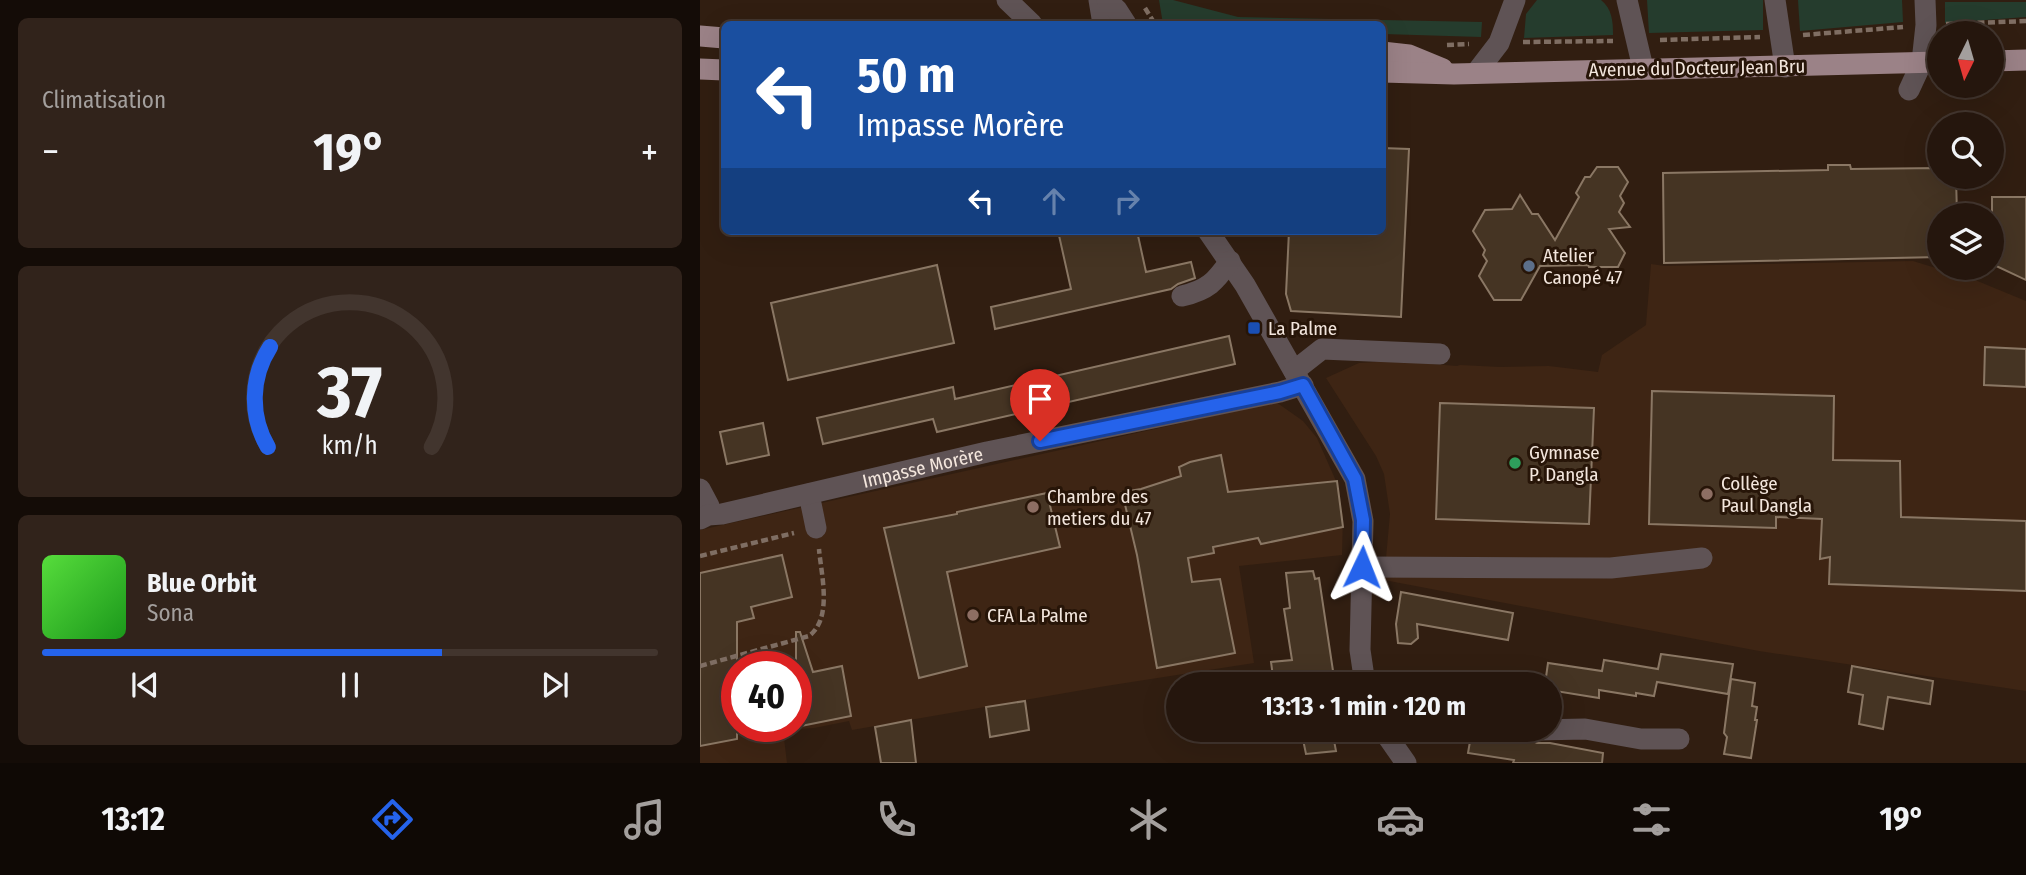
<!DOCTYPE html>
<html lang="fr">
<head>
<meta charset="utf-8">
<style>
  :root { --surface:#25160d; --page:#31231b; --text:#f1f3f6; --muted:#a39f9d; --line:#42352e; --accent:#2563eb }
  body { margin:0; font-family:"Fira Sans Condensed",sans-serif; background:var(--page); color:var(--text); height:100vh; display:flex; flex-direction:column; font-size:26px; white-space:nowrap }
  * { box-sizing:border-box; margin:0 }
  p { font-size:23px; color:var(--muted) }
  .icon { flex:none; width:38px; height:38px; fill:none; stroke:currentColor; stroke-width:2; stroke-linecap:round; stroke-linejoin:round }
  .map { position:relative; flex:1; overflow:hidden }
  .panel { display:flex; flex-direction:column; gap:18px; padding:18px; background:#140c07; width:700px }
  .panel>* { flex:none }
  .guide { position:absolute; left:21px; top:21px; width:665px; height:214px; border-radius:10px; box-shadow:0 7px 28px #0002,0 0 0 2px var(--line); background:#1a4fa0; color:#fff; overflow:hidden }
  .needle { width:46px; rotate:185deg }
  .tools { position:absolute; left:1227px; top:21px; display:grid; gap:14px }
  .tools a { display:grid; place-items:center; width:77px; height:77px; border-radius:50%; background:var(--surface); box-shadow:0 7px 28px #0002,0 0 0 2px var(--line); font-size:35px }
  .speed { position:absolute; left:21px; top:651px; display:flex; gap:14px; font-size:35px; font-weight:700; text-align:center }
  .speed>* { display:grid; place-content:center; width:91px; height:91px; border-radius:50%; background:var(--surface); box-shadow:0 7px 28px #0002,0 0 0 2px var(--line); line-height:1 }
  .speed .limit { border:10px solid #d22; background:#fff; color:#111 }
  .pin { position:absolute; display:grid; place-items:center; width:60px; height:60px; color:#fff; margin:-72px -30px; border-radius:50% 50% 50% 0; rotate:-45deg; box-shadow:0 0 7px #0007 }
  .pin .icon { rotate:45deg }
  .me { position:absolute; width:77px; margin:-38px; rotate:2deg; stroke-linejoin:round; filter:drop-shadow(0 0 5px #0008) }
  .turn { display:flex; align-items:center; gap:24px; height:147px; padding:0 21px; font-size:32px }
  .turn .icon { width:91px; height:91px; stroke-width:2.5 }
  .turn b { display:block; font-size:49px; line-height:60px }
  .lanes { display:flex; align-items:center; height:66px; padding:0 21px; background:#0003; justify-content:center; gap:35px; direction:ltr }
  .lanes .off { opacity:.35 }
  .big { font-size:52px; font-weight:700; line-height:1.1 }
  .panel .widget { flex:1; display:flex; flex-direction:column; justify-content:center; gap:10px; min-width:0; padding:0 24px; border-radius:10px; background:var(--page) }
  .panel .dial { align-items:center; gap:0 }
  .dial svg { height:182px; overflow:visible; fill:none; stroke:var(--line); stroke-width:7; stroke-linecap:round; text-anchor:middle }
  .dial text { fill:var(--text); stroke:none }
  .song { display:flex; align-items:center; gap:21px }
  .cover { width:84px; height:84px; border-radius:10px; background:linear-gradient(135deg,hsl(110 70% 55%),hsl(120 70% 35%)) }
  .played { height:7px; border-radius:4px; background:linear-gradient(90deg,var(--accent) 65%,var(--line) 65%) }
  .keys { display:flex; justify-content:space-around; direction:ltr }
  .heat { display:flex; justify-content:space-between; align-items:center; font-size:38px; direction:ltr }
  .trip { position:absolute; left:466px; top:672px; width:396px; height:70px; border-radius:35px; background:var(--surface); box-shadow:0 7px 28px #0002,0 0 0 2px var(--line); font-weight:700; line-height:70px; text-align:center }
  .tabs { display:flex; height:112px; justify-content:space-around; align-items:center; background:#0f0905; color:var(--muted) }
  .tabs .icon { width:49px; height:49px }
  .tabs .current { color:var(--accent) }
  .tabs b { font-size:32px; color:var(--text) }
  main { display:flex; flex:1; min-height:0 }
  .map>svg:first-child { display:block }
  .built { fill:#3e2514; fill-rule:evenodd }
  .green { fill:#253c2d }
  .building { fill:#453423; stroke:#8a7764; stroke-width:2 }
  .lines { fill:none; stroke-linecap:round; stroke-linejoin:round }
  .path { stroke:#7f6e63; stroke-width:4.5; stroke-dasharray:7 3.5; stroke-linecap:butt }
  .minor { stroke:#5f5355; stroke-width:21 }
  .major { stroke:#9b8287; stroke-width:21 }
  .route-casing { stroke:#184099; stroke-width:18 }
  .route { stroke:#2563eb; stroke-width:12 }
  .service-dot { fill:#5c6f8a; stroke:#271508; stroke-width:2.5 }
  .transit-dot { fill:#1a4fb4; stroke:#271508; stroke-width:2.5 }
  .leisure-dot { fill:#2e9e5b; stroke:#271508; stroke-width:2.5 }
  .education-dot { fill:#8d6e63; stroke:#271508; stroke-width:2.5 }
  .labels { text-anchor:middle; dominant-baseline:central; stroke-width:6; stroke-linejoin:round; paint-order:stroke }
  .street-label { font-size:19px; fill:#f3e6dd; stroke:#271508 }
  .poi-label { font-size:19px; fill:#f3e6dd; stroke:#271508; text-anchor:start }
</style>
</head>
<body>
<main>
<section class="panel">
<div class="widget"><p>Climatisation</p>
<div class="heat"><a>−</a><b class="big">19°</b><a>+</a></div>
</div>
<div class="widget dial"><svg viewBox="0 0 100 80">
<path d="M14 69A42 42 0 1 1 86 69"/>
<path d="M14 69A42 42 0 0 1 15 25" stroke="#2563eb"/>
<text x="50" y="56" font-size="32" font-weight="700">37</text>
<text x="50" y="72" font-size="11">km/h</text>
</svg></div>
<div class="widget">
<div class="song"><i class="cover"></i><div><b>Blue Orbit</b><p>Sona</p></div></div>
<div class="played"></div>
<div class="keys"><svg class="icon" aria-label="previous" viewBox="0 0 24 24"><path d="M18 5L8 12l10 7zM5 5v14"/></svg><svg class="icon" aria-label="pause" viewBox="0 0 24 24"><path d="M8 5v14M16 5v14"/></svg><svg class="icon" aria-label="next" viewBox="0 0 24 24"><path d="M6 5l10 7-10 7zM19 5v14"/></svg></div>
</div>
</section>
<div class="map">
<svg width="1326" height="763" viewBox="0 0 1326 763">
  <rect width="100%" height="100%" fill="#311e11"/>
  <g class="built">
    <path d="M1213 261 1275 280 1326 301V691L1059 651 684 580 690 514 684 474 676 456 626 378 659 363 693 361 757 366 760 365 800 367 849 366 898 372 902 355 946 325 951 264 965 266Z"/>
    <path d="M576 402 603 421 617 438 636 481 643 516 642 555 539 566 554 663 406 686 152 730 149 721 114 728 83 730 87 763H0V530ZM37 667H96V726H37Z"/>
  </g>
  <g class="green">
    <path d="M459 0H473L538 17 782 22 781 37 683 34 682 24H463Z"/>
    <path d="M837 0H901C912 9 913 21 913 35L824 38 826 14Z"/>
    <path d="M947 0H1063V30L949 33Z"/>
    <path d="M1098 0H1202L1203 22 1100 31Z"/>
    <path d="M1245 2H1326V17L1245 23Z"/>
  </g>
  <g class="building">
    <path d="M682 148 709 149 701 317 591 311 586 294 589 231H682Z"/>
    <path d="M1128 165H1150L1151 169 1239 168V177H1256L1257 215H1239V257L964 263 963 173 1128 170Z"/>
    <path d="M897 167H918L928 182 920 196 924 203 919 212 930 227 909 229 925 253 918 267H889L888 265 840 266 821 300H794L779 276 787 261 783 255 785 250 773 231 785 210 812 209 820 195 832 214H838L855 240 879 197 876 193 885 177H890Z"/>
    <path d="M1292 197H1326V280L1292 264Z"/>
    <path d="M358 231H437L446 272 491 262 495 278 478 284 471 289 295 329 291 307 371 289Z"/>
    <path d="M237 265 254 343 88 380 71 303Z"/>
    <path d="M529 336 535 364 237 432 233 419 123 444 117 418 253 387 255 399Z"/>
    <path d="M1285 347 1326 349V387L1284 385Z"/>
    <path d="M952 391 1134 396 1133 460 1200 461 1201 517 1326 521V591L1129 584 1130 557 1120 559 1122 519 1076 517V528L949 524Z"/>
    <path d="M740 403 894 408 889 524 736 519Z"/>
    <path d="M63 423 69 455 27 464 20 432Z"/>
    <path d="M521 455 528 492 637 481 643 527 561 544 558 538 513 547 514 553 488 558 492 582 520 579 535 653 457 668 437 555 422 492 441 489 481 476 479 467 490 462Z"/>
    <path d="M347 493 360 547 247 572 267 666 219 678 184 528 257 514V512Z"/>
    <path d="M82 555 92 597 51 607 54 618 37 622V739L0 746V573Z"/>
    <path d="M613 571 615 579 619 578 635 684H574L571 662 592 660 584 609 590 608 586 573Z"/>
    <path d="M701 592 813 613 808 640 717 624 718 638 711 644 698 643 696 624Z"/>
    <path d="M96 632H100L113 672 142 666 151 716 96 727Z"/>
    <path d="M961 654 1033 664 1028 694 957 682 954 696 936 693V696L899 690V698L849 690V684H845L848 663 902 671 904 660 958 669Z"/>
    <path d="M1152 666 1233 681 1230 704 1188 697 1183 729 1159 724 1163 695 1148 692Z"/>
    <path d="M1031 679 1055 683 1052 706 1057 707 1055 720H1057L1051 758 1024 754 1027 737 1024 733Z"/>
    <path d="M325 701 329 730 290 737 286 707Z"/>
    <path d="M211 720 216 763H181L175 727Z"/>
    <path d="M601 730H632L636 751 606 754Z"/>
    <path d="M772 730 828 739 837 743H850L903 753 902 763H813L814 760 768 753Z"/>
  </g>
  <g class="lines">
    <g class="path">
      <path d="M445 8 455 24"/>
      <path d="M1246 24 1326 21"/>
      <path d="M1103 35 1203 27"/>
      <path d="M960 40 1060 37"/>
      <path d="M823 42 913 41"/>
      <path d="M747 45 769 44"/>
      <path d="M0 556 94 533"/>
      <path d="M0 666 109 636C133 618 121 574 119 549"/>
    </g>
    <g class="minor">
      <path d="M307 0 332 24"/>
      <path d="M399 0 403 24"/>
      <path d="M407 0 417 10 426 24"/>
      <path d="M927 0 943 68"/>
      <path d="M1075 0 1085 67"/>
      <path d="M776 73 799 43 815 0"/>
      <path d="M1209 90 1222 62 1226 25 1225 0"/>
      <path d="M508 231 545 285 655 479 663 521 660 650 665 684"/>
      <path d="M482 296C508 290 515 282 530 261"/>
      <path d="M594 371 622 349 740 354"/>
      <path d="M0 489 9 506 8 515"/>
      <path d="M109 494 116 528"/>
      <path id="s1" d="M0 519 8 515 22 514 287 452 580 392 603 385"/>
      <path d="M662 567 911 568 1002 558"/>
      <path d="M683 730 706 763"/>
      <path d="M837 730 885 729 941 739H979"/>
    </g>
    <g class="major">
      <path d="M0 36 24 38"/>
      <path d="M682 52 709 55 743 69"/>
      <path d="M1292 61 1326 60"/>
      <path d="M0 69 24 70"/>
      <path d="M682 72 754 74 1239 62"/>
    </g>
  </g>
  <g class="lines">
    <g class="route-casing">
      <path id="route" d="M340 441 580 392 603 385 655 479 663 520 662 567"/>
    </g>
    <use href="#route" class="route"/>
  </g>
  <circle class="service-dot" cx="829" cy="266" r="7"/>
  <rect class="transit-dot" x="547" y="321" width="14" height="14" rx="3.5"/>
  <circle class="leisure-dot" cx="815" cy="463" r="7"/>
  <g class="education-dot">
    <circle cx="1007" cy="494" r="7"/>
    <circle cx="333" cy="507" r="7"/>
    <circle cx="273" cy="615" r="7"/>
  </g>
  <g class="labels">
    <g class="street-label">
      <text transform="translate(997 68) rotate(-1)">Avenue du Docteur Jean Bru</text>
      <text stroke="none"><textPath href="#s1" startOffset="229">Impasse Morère</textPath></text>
    </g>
    <g class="poi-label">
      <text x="843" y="255">Atelier<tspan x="843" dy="22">Canopé 47</tspan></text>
      <text x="568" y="328">La Palme</text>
      <text x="829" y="452">Gymnase<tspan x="829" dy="22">P. Dangla</tspan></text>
      <text x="1021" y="483">Collège<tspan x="1021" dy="22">Paul Dangla</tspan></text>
      <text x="347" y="496">Chambre des<tspan x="347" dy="22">metiers du 47</tspan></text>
      <text x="287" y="615">CFA La Palme</text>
    </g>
  </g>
</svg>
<div class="tools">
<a><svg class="needle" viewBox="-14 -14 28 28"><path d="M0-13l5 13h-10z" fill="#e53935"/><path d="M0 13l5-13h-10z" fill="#a39f9d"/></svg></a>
<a><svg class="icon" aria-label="search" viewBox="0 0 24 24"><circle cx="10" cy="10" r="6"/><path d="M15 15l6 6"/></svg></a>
<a><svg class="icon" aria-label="layers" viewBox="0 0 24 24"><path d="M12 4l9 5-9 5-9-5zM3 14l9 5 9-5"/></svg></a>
</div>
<div class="speed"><div class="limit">40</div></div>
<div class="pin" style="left:340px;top:441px;background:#d93025"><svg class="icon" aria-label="arrive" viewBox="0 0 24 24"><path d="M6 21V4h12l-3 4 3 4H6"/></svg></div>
<svg class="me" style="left:662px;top:567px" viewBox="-20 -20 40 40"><path d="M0-17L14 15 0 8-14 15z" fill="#2563eb" stroke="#fff" stroke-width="4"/></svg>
<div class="trip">13:13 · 1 min · 120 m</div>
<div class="guide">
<div class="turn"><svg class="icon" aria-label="left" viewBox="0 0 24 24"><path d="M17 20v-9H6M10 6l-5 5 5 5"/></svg><div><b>50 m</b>Impasse Morère</div></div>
<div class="lanes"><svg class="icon" aria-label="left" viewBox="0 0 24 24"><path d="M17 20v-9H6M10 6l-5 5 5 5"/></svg><svg class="icon off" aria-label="ahead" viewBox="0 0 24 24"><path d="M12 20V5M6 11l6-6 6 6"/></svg><svg class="icon off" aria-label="right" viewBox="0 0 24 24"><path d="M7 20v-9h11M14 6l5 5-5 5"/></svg></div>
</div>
</div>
</main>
<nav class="tabs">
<b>13:12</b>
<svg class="icon current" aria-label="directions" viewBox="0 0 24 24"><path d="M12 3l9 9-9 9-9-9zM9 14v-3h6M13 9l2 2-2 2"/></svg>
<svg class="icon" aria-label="music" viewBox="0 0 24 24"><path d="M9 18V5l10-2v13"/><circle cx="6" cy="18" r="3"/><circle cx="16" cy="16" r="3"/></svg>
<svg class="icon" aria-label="phone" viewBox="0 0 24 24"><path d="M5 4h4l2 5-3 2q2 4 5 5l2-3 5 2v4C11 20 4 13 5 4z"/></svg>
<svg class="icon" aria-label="climate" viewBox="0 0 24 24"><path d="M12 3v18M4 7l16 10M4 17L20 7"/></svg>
<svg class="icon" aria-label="car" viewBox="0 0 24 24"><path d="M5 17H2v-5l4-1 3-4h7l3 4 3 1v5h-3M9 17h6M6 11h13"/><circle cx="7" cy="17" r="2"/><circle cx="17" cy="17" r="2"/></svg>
<svg class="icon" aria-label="filters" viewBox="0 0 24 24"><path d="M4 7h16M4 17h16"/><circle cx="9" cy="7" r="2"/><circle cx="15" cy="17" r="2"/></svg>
<b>19°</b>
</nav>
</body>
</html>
